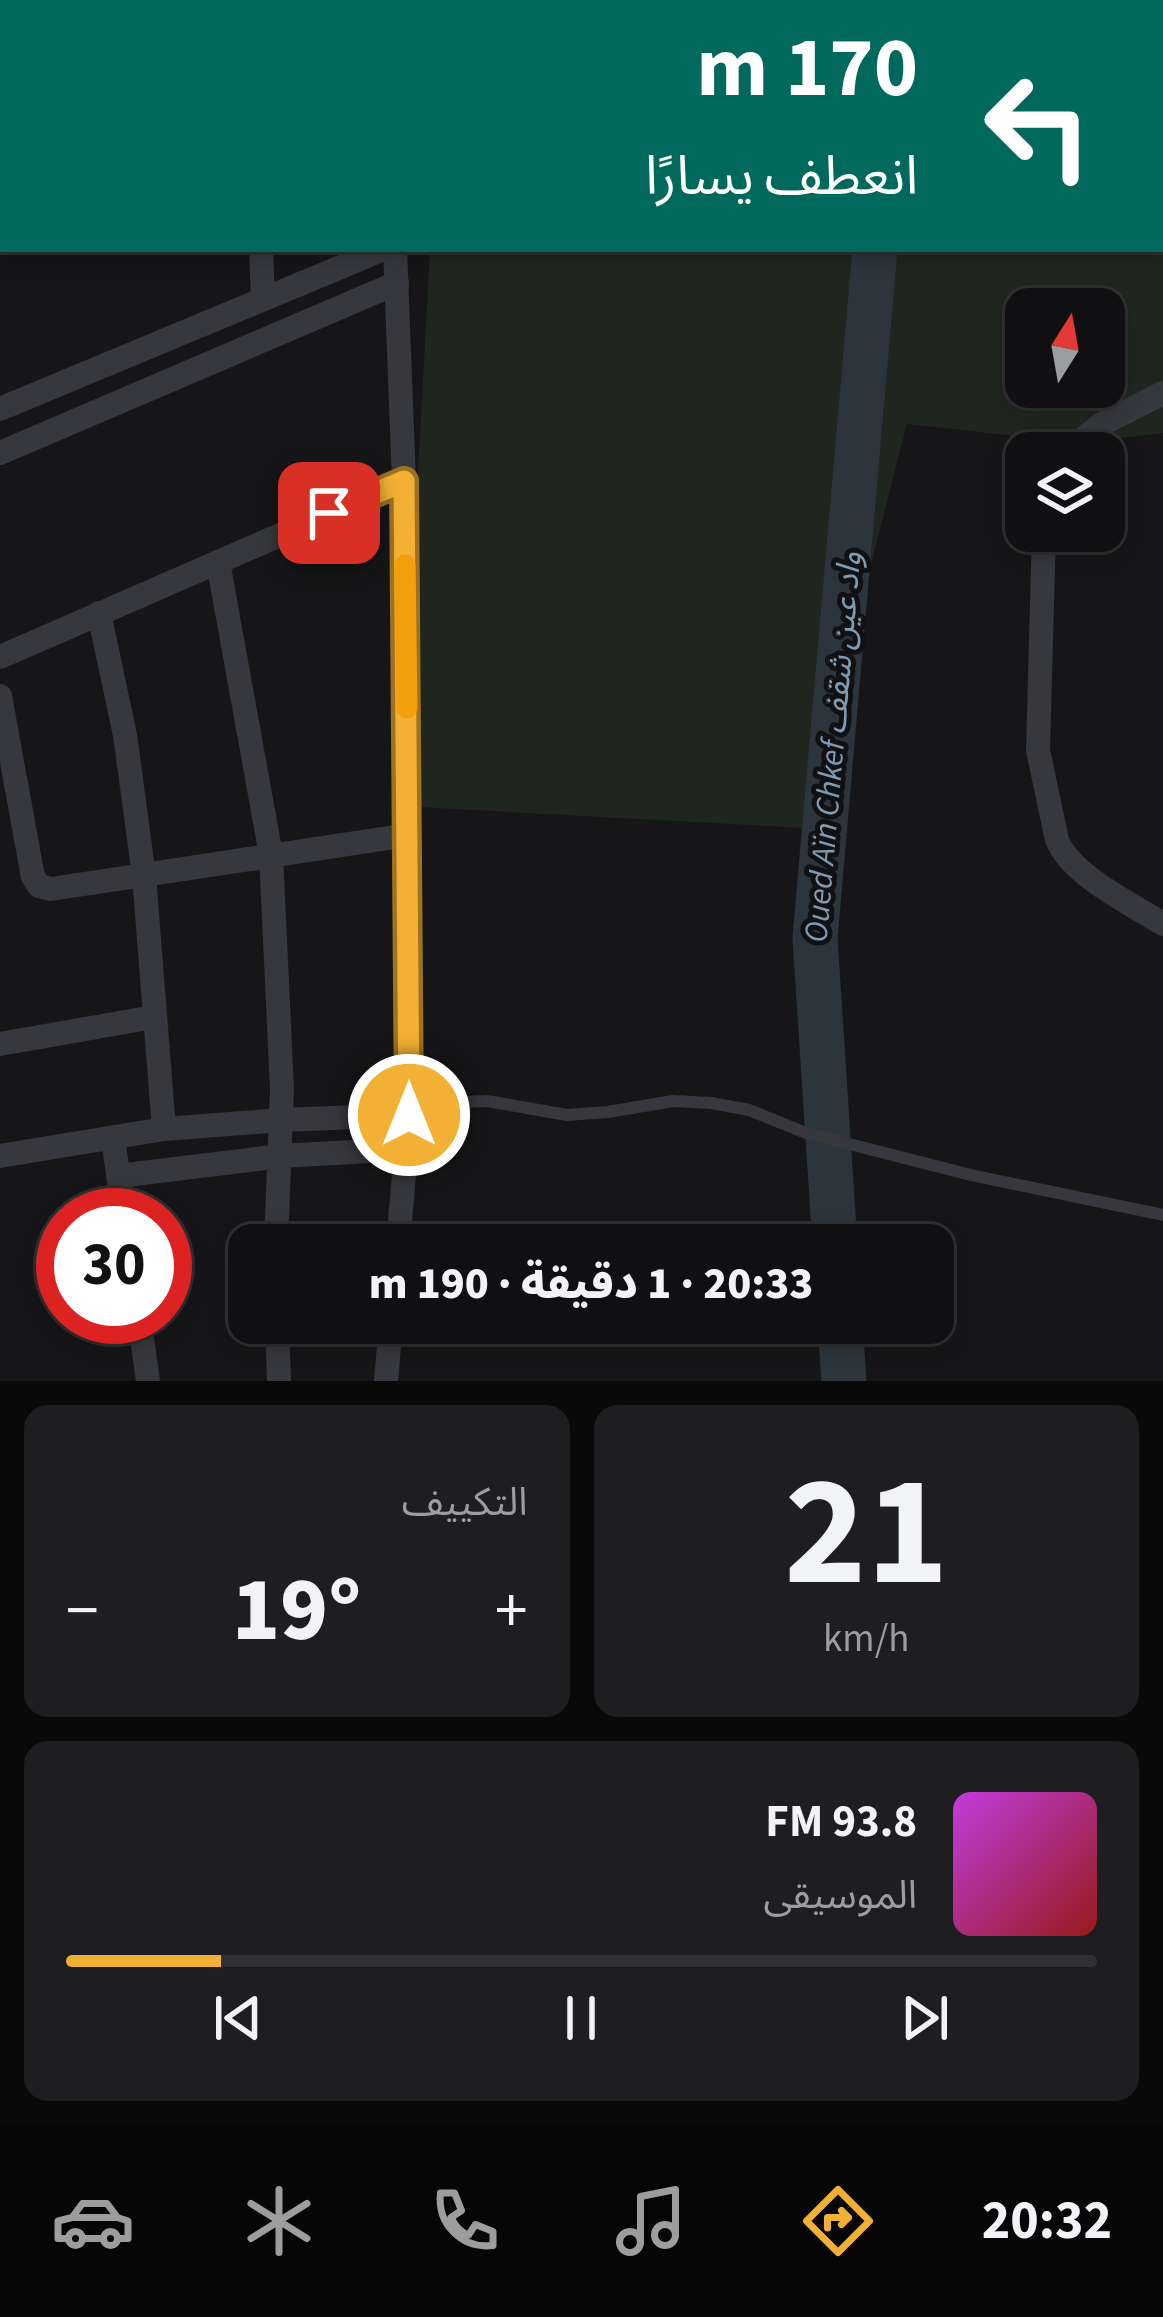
<!DOCTYPE html>
<html lang="ar">
<head>
<meta charset="utf-8">
<style>
  :root { --surface:#101012; --page:#1e1e20; --text:#f1f3f6; --muted:#9c9d9f; --line:#303032; --accent:#f2b134 }
  body { margin:0; font-family:"Source Sans 3","Noto Sans Arabic",sans-serif; background:var(--page); color:var(--text); direction:rtl; height:100vh; display:flex; flex-direction:column; font-size:45px; white-space:nowrap }
  * { box-sizing:border-box; margin:0 }
  p { font-size:39px; color:var(--muted) }
  .icon { flex:none; width:66px; height:66px; fill:none; stroke:currentColor; stroke-width:2; stroke-linecap:round; stroke-linejoin:round }
  .map { position:relative; height:1381px; overflow:hidden; direction:ltr }
  .sheet { display:flex; flex-direction:column; gap:24px; padding:24px; background:#09090a; flex:1 }
  .sheet>* { flex:none }
  .top-card { position:absolute; left:0px; top:0px; width:1164px; height:252px; box-shadow:0 6px 18px #0003,0 0 0 3px var(--line); direction:rtl; background:#00695c; color:#fff; overflow:hidden }
  .needle { width:78px; rotate:11deg }
  .fabs { position:absolute; left:1005px; top:288px; display:grid; gap:24px }
  .fabs a { display:grid; place-items:center; width:120px; height:120px; border-radius:24px; background:var(--surface); box-shadow:0 6px 18px #0003,0 0 0 3px var(--line); font-size:60px }
  .speed { position:absolute; left:36px; top:1188px; display:flex; gap:24px; font-size:60px; font-weight:700; text-align:center }
  .speed>* { display:grid; place-content:center; width:156px; height:156px; border-radius:50%; background:var(--surface); box-shadow:0 6px 18px #0003,0 0 0 3px var(--line); line-height:1 }
  .speed .limit { border:18px solid #d22; background:#fff; color:#111 }
  .pin { position:absolute; display:grid; place-items:center; width:102px; height:102px; color:#fff; margin:-51px; border-radius:24px; box-shadow:0 6px 18px #0006 }
  .me { position:absolute; width:132px; margin:-66px; rotate:0deg; stroke-linejoin:round; filter:drop-shadow(0 0 9px #0008) }
  .turn { display:flex; align-items:center; gap:42px; height:252px; padding:0 48px; font-size:54px }
  .turn .icon { width:156px; height:156px; stroke-width:2.5 }
  .turn b { display:block; font-size:84px; line-height:102px }
  .big { font-size:90px; font-weight:800; line-height:1.1 }
  .sheet .tile { flex:1; display:flex; flex-direction:column; justify-content:center; gap:18px; min-width:0; padding:0 42px; border-radius:24px; background:var(--page) }
  .sheet .dial { align-items:center; gap:0 }
  .dial b { font-size:156px; line-height:1 }
  .song { display:flex; align-items:center; gap:36px }
  .cover { width:144px; height:144px; border-radius:18px; background:linear-gradient(135deg,hsl(290 70% 55%),hsl(0 70% 35%)) }
  .played { height:12px; border-radius:6px; background:linear-gradient(90deg,var(--accent) 15%,var(--line) 15%) }
  .keys { display:flex; justify-content:space-around; direction:ltr }
  .heat { display:flex; justify-content:space-between; align-items:center; font-size:66px; direction:ltr }
  .sheet .tiles { flex:1; display:grid; gap:24px; grid-template-columns:1fr 1fr }
  .tile:last-child { grid-column:span 2 }
  .trip { position:absolute; left:228px; top:1224px; width:726px; height:120px; border-radius:24px; background:var(--surface); box-shadow:0 6px 18px #0003,0 0 0 3px var(--line); font-weight:800; line-height:120px; text-align:center; direction:rtl }
  .tabs { display:flex; height:192px; justify-content:space-around; align-items:center; background:#060607; color:var(--muted) }
  .tabs .icon { width:84px; height:84px }
  .tabs .active { color:var(--accent) }
  .tabs b { font-size:54px; color:var(--text) }
  .map>svg:first-child { display:block }
  .green { fill:#1e261f; fill-rule:evenodd }
  .lines { fill:none; stroke-linecap:round; stroke-linejoin:round }
  .river { stroke:#2c353c; stroke-width:45 }
  .path { stroke:#3d3f44; stroke-width:4.5; stroke-dasharray:6 9; stroke-linecap:butt }
  .lane { stroke:#37383d; stroke-width:12 }
  .street { stroke:#37383d; stroke-width:24 }
  .route-casing { stroke:#9d7322; stroke-width:30 }
  .route { stroke:#f2b134; stroke-width:21 }
  .slow { stroke:#f59e0b; stroke-width:21 }
  .labels { text-anchor:middle; dominant-baseline:central; stroke-width:10; stroke-linejoin:round; paint-order:stroke }
  .water-label { font-size:33px; font-style:italic; fill:#7f9bb3; stroke:#111113 }
</style>
</head>
<body>
<div class="map">
<svg width="1163" height="1381" viewBox="0 0 1163 1381">
  <rect width="100%" height="100%" fill="#161618"/>
  <path class="green" d="M884 0H1163V433L1079 443 907 424 803 828 400 806 430 249H1161V3H884ZM1026 309H1104V387H1026Z"/>
  <g class="lines">
    <g class="river">
      <path d="M896 3V0"/>
      <path d="M835 1245 815 938 875 249"/>
      <path d="M840 1323 844 1381"/>
    </g>
    <path class="path" d="M664 0V3"/>
    <path class="lane" d="M409 1115 463 1102 487 1101 567 1115 608 1112 673 1101 711 1103 749 1110 806 1133 971 1175 1163 1215"/>
    <g class="street">
      <path d="M256 0V3"/>
      <path d="M383 0V3"/>
      <path d="M261 249 263 299"/>
      <path d="M395 249 404 481 409 1115 398 1245"/>
      <path d="M0 409 384 249"/>
      <path d="M0 453 397 283"/>
      <path d="M1065 453 1100 425 1163 393"/>
      <path d="M1044 531 1038 750 1057 840C1072 876 1130 903 1163 924"/>
      <path d="M218 562 271 855 282 1089 276 1245"/>
      <path d="M99 613 125 735 144 876 164 1129"/>
      <path d="M0 657 404 481"/>
      <path d="M0 696 33 877 39 886 51 889 408 835"/>
      <path d="M0 1044 154 1017"/>
      <path d="M113 1139 124 1215"/>
      <path d="M0 1156 164 1129 282 1120 409 1115"/>
      <path d="M118 1176 281 1156 406 1149"/>
      <path d="M139 1317 148 1381"/>
      <path d="M277 1323 279 1381"/>
      <path d="M386 1381 391 1323"/>
    </g>
  </g>
  <g class="lines">
    <g class="route-casing">
      <path id="route" d="M329 513 404 481 409 1115"/>
    </g>
    <use href="#route" class="route"/>
    <path class="slow" d="M405 565 407 708"/>
  </g>
  <g class="labels">
    <g class="water-label">
      <text transform="translate(833 747) rotate(-85)">Oued Aïn Chkef واد عين شقف</text>
    </g>
  </g>
</svg>
<div class="fabs">
<a><svg class="needle" viewBox="-14 -14 28 28"><path d="M0-13l5 13h-10z" fill="#e53935"/><path d="M0 13l5-13h-10z" fill="#9c9d9f"/></svg></a>
<a><svg class="icon" aria-label="layers" viewBox="0 0 24 24"><path d="M12 4l9 5-9 5-9-5zM3 14l9 5 9-5"/></svg></a>
</div>
<div class="speed"><div class="limit">30</div></div>
<div class="pin" style="left:329px;top:513px;background:#d93025"><svg class="icon" aria-label="arrive" viewBox="0 0 24 24"><path d="M6 21V4h12l-3 4 3 4H6"/></svg></div>
<svg class="me" style="left:409px;top:1115px" viewBox="-20 -20 40 40"><circle r="17" fill="#f2b134" stroke="#fff" stroke-width="3"/><path d="M0-11L8 9 0 5-8 9z" fill="#fff"/></svg>
<div class="trip">20:33 · 1 دقيقة · 190 m</div>
<div class="top-card">
<div class="turn"><svg class="icon" aria-label="left" viewBox="0 0 24 24"><path d="M17 20v-9H6M10 6l-5 5 5 5"/></svg><div><b>170 m</b>انعطف يسارًا</div></div>
</div>
</div>
<section class="sheet">
<div class="tiles">
<div class="tile dial"><b>21</b><p>km/h</p></div>
<div class="tile"><p>التكييف</p>
<div class="heat"><a>−</a><b class="big">19°</b><a>+</a></div>
</div>
<div class="tile">
<div class="song"><i class="cover"></i><div><b>93.8 FM</b><p>الموسيقى</p></div></div>
<div class="played"></div>
<div class="keys"><svg class="icon" aria-label="previous" viewBox="0 0 24 24"><path d="M18 5L8 12l10 7zM5 5v14"/></svg><svg class="icon" aria-label="pause" viewBox="0 0 24 24"><path d="M8 5v14M16 5v14"/></svg><svg class="icon" aria-label="next" viewBox="0 0 24 24"><path d="M6 5l10 7-10 7zM19 5v14"/></svg></div>
</div>
</div>
</section>
<nav class="tabs">
<b>20:32</b>
<svg class="icon active" aria-label="directions" viewBox="0 0 24 24"><path d="M12 3l9 9-9 9-9-9zM9 14v-3h6M13 9l2 2-2 2"/></svg>
<svg class="icon" aria-label="music" viewBox="0 0 24 24"><path d="M9 18V5l10-2v13"/><circle cx="6" cy="18" r="3"/><circle cx="16" cy="16" r="3"/></svg>
<svg class="icon" aria-label="phone" viewBox="0 0 24 24"><path d="M5 4h4l2 5-3 2q2 4 5 5l2-3 5 2v4C11 20 4 13 5 4z"/></svg>
<svg class="icon" aria-label="climate" viewBox="0 0 24 24"><path d="M12 3v18M4 7l16 10M4 17L20 7"/></svg>
<svg class="icon" aria-label="car" viewBox="0 0 24 24"><path d="M5 17H2v-5l4-1 3-4h7l3 4 3 1v5h-3M9 17h6M6 11h13"/><circle cx="7" cy="17" r="2"/><circle cx="17" cy="17" r="2"/></svg>
</nav>
</body>
</html>
